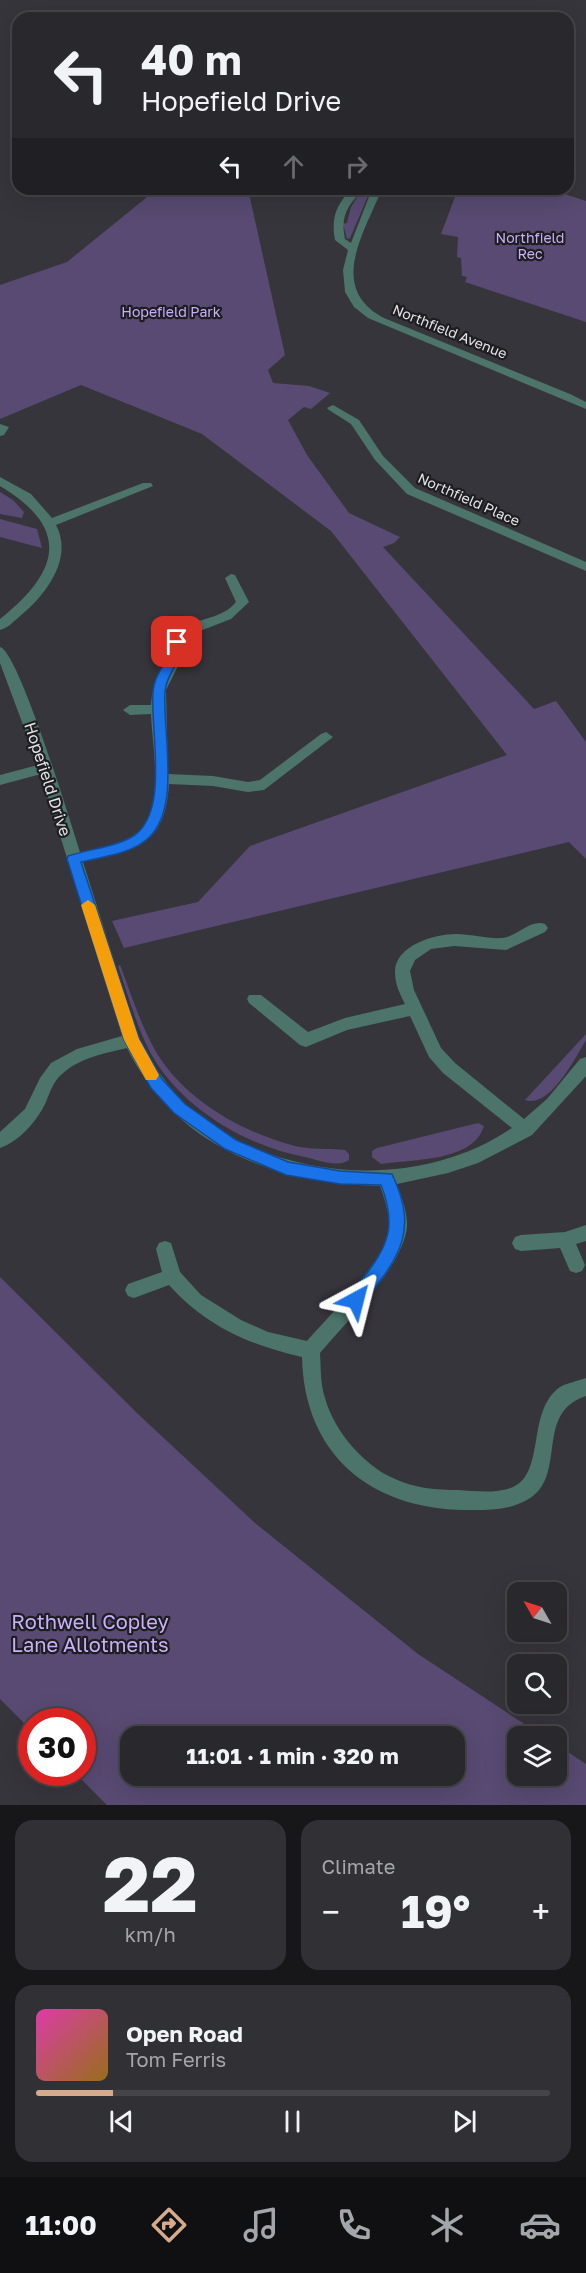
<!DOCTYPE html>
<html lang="en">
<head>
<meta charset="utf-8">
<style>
  :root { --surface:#29282d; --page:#313035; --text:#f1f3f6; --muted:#a5a6aa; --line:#454449; --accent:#d6ab8b }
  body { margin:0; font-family:"Golos Text",sans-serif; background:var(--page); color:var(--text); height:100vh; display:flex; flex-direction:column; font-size:22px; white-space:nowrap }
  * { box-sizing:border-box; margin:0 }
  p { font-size:20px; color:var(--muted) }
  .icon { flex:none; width:33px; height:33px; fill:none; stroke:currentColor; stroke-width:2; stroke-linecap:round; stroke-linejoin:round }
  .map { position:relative; height:1805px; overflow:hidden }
  .side { display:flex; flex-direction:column; gap:15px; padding:15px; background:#171619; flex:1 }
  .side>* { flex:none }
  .banner { position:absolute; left:12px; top:12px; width:562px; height:183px; border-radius:18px; box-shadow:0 6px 24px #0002,0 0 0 2px var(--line); background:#29282d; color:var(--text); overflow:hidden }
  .needle { width:39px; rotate:309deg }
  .tools { position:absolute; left:507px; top:1582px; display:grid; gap:12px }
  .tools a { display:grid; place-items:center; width:60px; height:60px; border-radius:12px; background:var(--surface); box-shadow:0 6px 24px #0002,0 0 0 2px var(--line); font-size:30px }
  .speed { position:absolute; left:18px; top:1708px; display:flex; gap:12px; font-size:30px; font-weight:700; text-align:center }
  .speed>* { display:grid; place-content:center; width:78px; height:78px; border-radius:50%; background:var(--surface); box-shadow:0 6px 24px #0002,0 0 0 2px var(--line); line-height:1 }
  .speed .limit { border:9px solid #d22; background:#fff; color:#111 }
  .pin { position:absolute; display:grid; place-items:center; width:51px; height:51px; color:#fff; margin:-26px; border-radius:12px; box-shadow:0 3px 9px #0006 }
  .me { position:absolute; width:66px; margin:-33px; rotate:38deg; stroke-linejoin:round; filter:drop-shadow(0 0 4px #0008) }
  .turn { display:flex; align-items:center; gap:21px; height:126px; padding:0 30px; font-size:27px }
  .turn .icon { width:78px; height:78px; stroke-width:2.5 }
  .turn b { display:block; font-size:42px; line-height:51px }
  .lanes { display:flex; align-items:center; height:57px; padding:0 30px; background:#0003; justify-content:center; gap:30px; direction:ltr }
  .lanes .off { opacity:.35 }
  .big { font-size:45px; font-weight:700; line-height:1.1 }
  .side .tile { flex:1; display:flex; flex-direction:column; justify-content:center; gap:9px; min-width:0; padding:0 21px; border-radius:18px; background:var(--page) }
  .side .dial { align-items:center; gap:0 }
  .dial b { font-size:78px; line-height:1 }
  .song { display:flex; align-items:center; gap:18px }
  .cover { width:72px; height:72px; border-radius:9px; background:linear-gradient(135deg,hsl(320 70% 55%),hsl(40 70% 35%)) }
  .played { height:6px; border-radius:3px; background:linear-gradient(90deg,var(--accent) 15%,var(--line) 15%) }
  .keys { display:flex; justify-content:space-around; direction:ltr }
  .heat { display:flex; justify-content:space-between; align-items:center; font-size:33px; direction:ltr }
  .side .tiles { flex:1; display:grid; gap:15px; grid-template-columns:1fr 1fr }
  .tile:last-child { grid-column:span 2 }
  .trip { position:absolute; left:120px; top:1726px; width:345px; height:60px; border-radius:18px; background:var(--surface); box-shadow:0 6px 24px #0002,0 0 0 2px var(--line); font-weight:700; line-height:60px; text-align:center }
  .tabs { display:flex; height:96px; justify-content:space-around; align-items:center; background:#101012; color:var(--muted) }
  .tabs .icon { width:42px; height:42px }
  .tabs .current { color:var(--accent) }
  .tabs b { font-size:27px; color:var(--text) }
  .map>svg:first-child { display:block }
  .green { fill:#584a72; fill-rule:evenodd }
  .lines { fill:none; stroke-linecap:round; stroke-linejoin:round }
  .minor { fill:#4c746a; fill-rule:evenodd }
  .route { fill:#1a73e8; stroke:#114b97; stroke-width:1.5 }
  .slow { fill:#f59e0b }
  .labels { text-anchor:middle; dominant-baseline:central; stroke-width:4.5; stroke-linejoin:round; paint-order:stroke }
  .far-park-label { font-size:14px; fill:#cab0fb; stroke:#1e1d21 }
  .far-street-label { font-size:14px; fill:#e4e3e8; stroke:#1e1d21 }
  .street-label { font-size:16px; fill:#e4e3e8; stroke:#1e1d21 }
  .near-park-label { font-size:20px; fill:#cab0fb; stroke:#1e1d21 }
</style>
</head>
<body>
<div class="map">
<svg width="586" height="1805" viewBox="0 0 586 1805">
  <rect width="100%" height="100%" fill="#37353c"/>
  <g class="green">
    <path d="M157 189H248L285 355 268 370 273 383 309 386 330 393 311 409 304 407 288 420 307 455 349 513 400 537 394 543 383 547 534 709 556 701 586 742V859L569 842 124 948 112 921 198 902 250 846 507 755 331 531 202 434 81 385 0 419V285L67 262Z"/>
    <path d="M362 189H371L350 238 347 239 343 224 347 223 351 207Z"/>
    <path d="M458 189H549L586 201V322L465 282 467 277 462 276 461 258 457 257 458 237 441 234Z"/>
    <path d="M0 492 13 500 24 512 22 518 0 514Z"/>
    <path d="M0 519 37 529 42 548 0 537Z"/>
    <path d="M120 965C131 994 140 1023 155 1050 183 1099 241 1132 295 1146 312 1150 328 1148 345 1150L349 1154V1160C339 1168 317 1160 305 1157 245 1146 180 1107 150 1052 136 1025 128 995 118 966Z"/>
    <path d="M586 1034V1040C575 1058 550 1109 525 1100Z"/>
    <path d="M478 1123 484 1126C473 1162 413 1159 381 1164L372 1157V1151L377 1148Z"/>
    <path d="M0 1277 138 1414 255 1523 418 1654 544 1737H518V1776H556L557 1745 586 1764V1805H107L75 1773H82V1722H32L31 1730 0 1699ZM130 1737H454V1776H130Z"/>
  </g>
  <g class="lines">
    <g class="minor">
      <path d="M352 189H363C348 206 340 215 345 239L351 243 372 189H382C364 233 327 288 384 318L570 394 586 402V409L368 318 354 307 345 292 343 270 348 250 335 240C331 218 336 204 352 189Z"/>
      <path d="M333 405 359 420 383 456 415 488 586 562V571L407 494 375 460 351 424 329 410 327 408Z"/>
      <path d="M0 424 9 427 4 435 0 436Z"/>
      <path d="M0 477 31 494 52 518 143 483H151L153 486 56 525C74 559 45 596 19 617 13 622 8 628 0 630V619C59 572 72 529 0 486Z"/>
      <path d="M231 574 235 575 249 602 231 619 187 636 184 642 182 658 166 690 168 774 213 776 248 782 260 780 321 734 326 732 333 737 264 790 248 792 213 786 169 784C165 846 136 851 83 862L137 1033C150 1061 167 1088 192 1110 278 1182 418 1192 512 1128L443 1073 429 1057 410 1016 347 1030 306 1047 300 1045 249 1003 247 999 249 995H261L308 1032 345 1018 405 1004C400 994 395 984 395 973 394 946 434 934 456 934 471 934 487 939 502 938 517 937 530 919 545 924L548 928 545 932 506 950 454 946 431 949 415 960 410 971 414 990 441 1048 455 1063 524 1119 547 1099 580 1059 586 1057V1076L532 1135 478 1163 448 1173 397 1184C402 1199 410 1218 406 1233 396 1274 347 1321 320 1353 321 1368 320 1383 325 1398 334 1431 364 1466 395 1479 414 1488 437 1490 458 1490 475 1491 497 1494 513 1487 546 1472 526 1411 560 1387 567 1383 578 1381 586 1378V1396C533 1413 569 1477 527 1500 507 1511 486 1510 465 1510 370 1509 304 1454 302 1357 249 1345 206 1326 169 1285L134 1298 128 1296 125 1290 128 1284 162 1272 156 1249 159 1243 165 1241 171 1243 180 1272 201 1295 241 1320 268 1332 307 1341C327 1318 387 1258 389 1230 390 1215 385 1200 380 1186 274 1183 176 1147 127 1048 105 1053 79 1058 62 1074 53 1082 50 1092 46 1102 37 1121 20 1141 0 1148V1132L25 1109 40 1078 51 1063 77 1049 122 1036 41 774 0 785V775L38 765 0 663V647C19 652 71 824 80 852 99 848 120 845 137 833 166 812 152 746 151 714L130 715 123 710 130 705H151C153 678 162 678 169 657 174 643 169 634 186 626 204 617 223 618 236 602L225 578Z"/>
      <path d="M586 1225V1241L576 1244 585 1265 582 1271 576 1273 570 1271 560 1248 521 1251 515 1249 512 1243 515 1237 521 1235 565 1232Z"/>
    </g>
  </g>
  <path class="route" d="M177 638 183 642C183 661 166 673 165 692 162 734 184 817 142 843 124 855 101 857 81 862L139 1038 162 1079 185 1104 236 1140 288 1162 340 1171 392 1174C420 1233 398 1258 362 1305L356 1307 350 1305 348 1300C352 1290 360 1281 367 1273 391 1242 395 1221 381 1185L340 1184 286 1175 225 1149 174 1113 151 1088 124 1040 67 859 68 856C89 849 111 848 130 838 171 817 150 731 153 692 154 672 171 661 171 642Z"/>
  <path class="slow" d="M88 900 95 905 139 1039 159 1075 156 1080H146L124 1040 81 905Z"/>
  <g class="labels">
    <g class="far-park-label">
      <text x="530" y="237">Northfield<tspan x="530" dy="16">Rec</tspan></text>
      <text x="171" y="311">Hopefield Park</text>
    </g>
    <g class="far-street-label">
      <text transform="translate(450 331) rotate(22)">Northfield Avenue</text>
      <text transform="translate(469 499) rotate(24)">Northfield Place</text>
    </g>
    <g class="street-label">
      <text transform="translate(48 779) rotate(72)">Hopefield Drive</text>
    </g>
    <g class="near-park-label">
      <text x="90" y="1621">Rothwell Copley<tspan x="90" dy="23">Lane Allotments</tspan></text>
    </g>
  </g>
</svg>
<div class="tools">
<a><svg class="needle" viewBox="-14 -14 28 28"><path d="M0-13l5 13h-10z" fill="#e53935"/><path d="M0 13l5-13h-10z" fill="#a5a6aa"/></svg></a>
<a><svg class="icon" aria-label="search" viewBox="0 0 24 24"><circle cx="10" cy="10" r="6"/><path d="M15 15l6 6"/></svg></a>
<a><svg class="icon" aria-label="layers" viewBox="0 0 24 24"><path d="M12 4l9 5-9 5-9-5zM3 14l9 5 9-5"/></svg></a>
</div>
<div class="speed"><div class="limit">30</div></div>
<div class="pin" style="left:177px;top:642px;background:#d93025"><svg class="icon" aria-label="arrive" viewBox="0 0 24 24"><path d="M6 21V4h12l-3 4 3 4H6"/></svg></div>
<svg class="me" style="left:356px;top:1300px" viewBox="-20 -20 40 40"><path d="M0-17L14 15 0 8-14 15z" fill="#1a73e8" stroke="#fff" stroke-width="4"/></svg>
<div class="trip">11:01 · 1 min · 320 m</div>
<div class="banner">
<div class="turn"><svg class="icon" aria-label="left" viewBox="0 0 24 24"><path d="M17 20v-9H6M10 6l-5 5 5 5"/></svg><div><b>40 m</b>Hopefield Drive</div></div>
<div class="lanes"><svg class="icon" aria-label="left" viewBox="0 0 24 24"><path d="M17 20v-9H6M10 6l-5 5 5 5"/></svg><svg class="icon off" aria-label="ahead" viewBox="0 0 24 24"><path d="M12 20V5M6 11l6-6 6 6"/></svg><svg class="icon off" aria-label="right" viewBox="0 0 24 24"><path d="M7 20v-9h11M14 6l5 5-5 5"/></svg></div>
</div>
</div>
<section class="side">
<div class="tiles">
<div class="tile dial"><b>22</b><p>km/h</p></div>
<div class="tile"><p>Climate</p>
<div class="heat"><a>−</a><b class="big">19°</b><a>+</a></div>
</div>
<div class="tile">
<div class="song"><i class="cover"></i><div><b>Open Road</b><p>Tom Ferris</p></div></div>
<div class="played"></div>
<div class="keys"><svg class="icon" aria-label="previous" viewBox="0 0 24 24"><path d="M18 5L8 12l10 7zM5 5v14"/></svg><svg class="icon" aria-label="pause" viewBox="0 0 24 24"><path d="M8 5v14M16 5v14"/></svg><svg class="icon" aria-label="next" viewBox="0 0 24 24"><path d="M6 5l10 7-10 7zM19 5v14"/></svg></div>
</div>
</div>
</section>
<nav class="tabs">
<b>11:00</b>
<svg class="icon current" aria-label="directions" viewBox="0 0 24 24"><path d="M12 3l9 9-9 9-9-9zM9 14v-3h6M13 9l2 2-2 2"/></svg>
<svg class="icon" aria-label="music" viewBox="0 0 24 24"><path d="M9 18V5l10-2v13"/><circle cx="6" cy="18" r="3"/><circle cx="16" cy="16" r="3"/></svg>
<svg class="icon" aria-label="phone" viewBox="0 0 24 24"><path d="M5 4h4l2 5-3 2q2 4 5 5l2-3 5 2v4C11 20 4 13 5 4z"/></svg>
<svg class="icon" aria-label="climate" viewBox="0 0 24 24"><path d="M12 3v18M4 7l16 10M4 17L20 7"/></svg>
<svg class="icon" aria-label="car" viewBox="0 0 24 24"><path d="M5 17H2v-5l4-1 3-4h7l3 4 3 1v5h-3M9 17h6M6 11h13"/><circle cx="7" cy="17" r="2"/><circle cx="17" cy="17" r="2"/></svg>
</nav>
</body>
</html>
